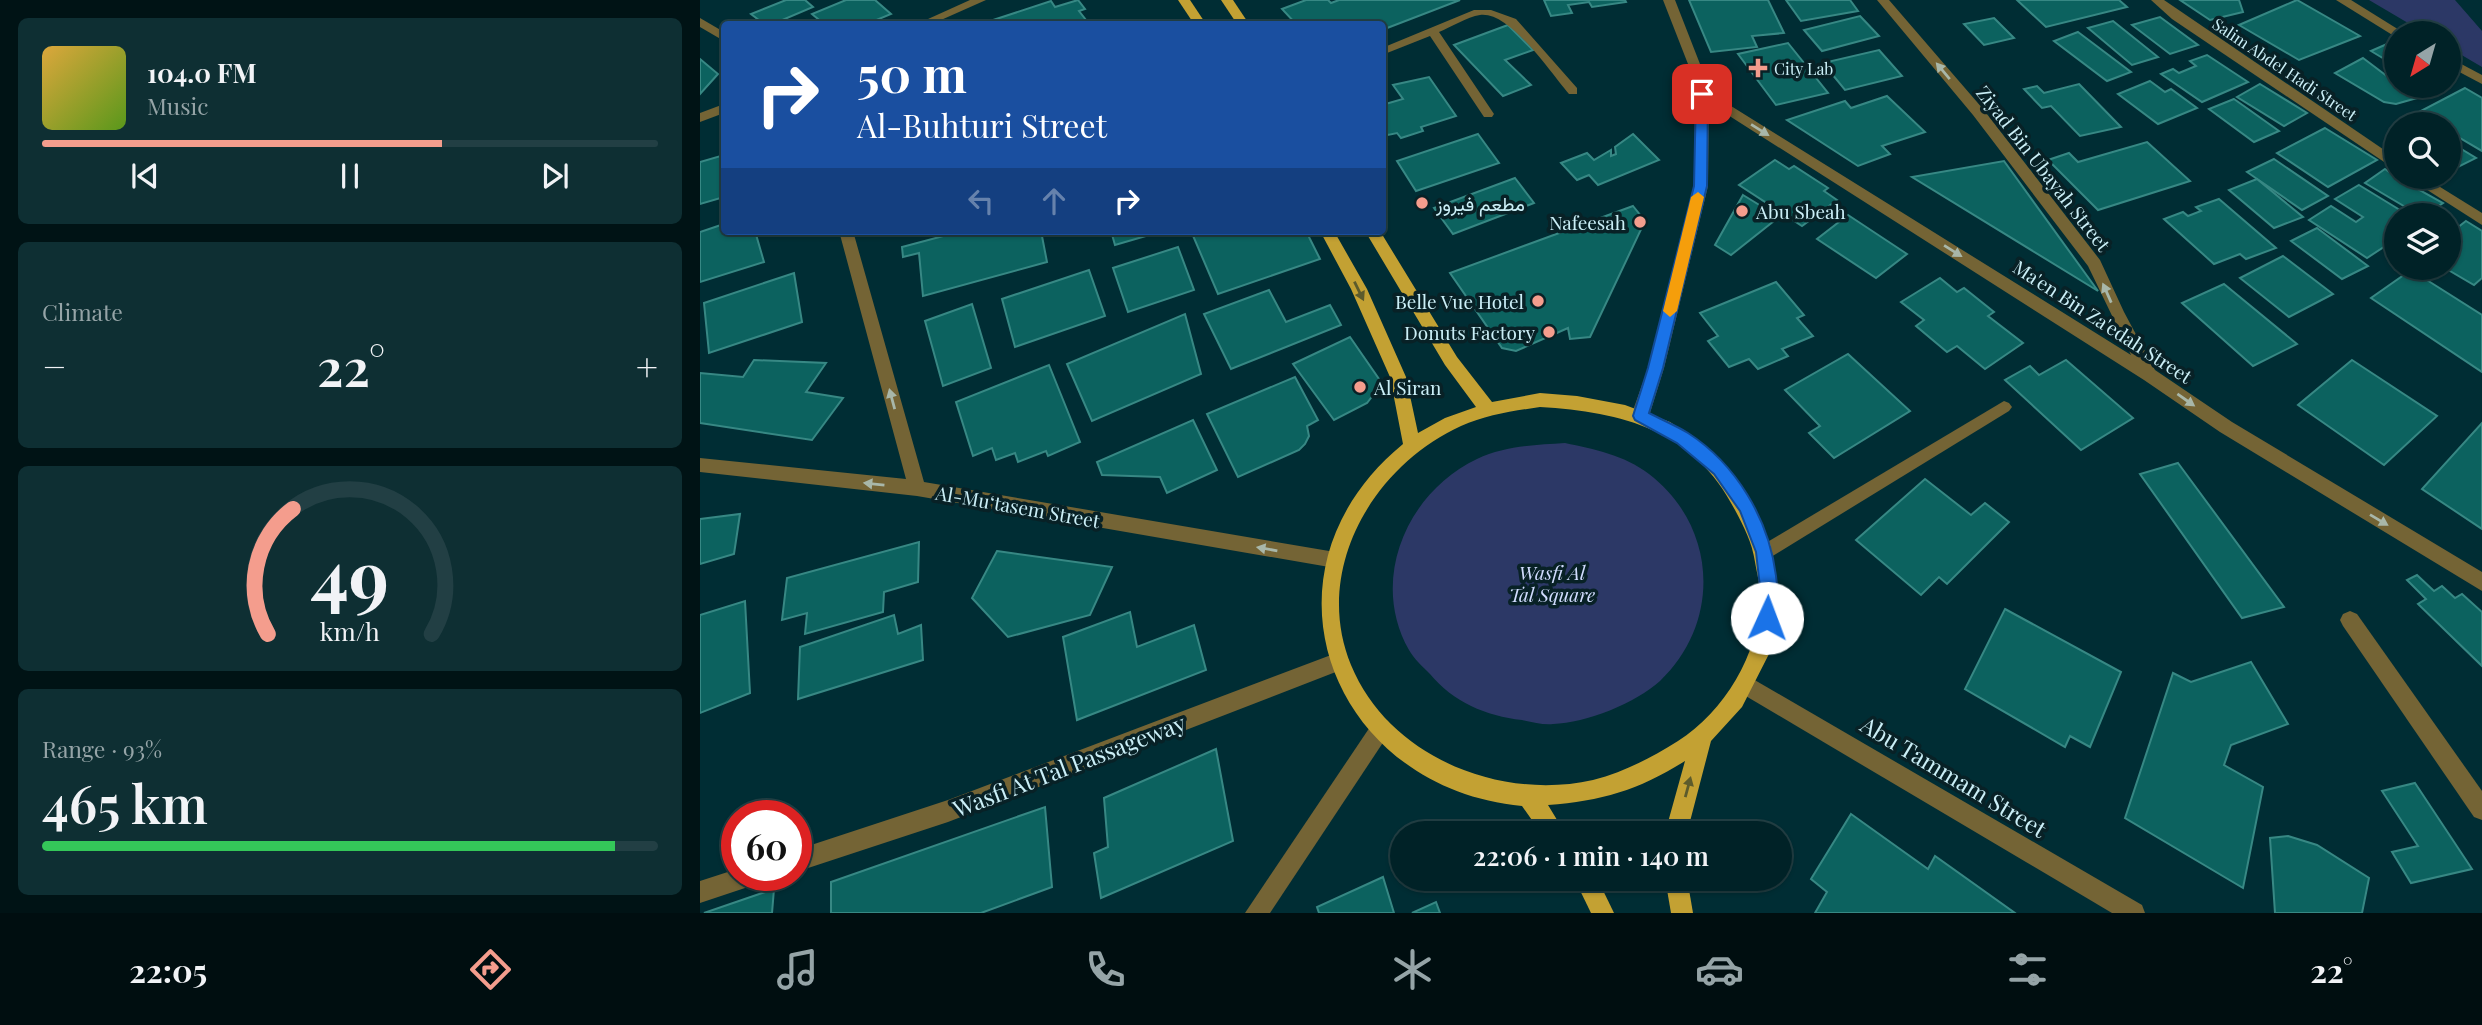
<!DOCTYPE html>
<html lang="en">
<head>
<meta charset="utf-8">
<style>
  :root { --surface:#002227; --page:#0e2f33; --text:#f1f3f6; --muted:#95a4a7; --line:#223f44; --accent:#f49d8d }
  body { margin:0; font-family:"Playfair Display",Vazirmatn,serif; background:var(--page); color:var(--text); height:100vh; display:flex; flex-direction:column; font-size:26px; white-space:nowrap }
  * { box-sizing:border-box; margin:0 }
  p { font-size:23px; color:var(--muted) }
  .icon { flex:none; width:38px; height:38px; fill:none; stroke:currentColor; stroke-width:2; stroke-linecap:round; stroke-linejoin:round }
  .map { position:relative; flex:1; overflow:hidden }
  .sheet { display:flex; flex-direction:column; gap:18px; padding:18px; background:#001315; width:700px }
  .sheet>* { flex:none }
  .guide { position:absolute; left:21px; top:21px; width:665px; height:214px; border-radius:7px; box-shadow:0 2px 5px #0004,0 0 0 2px var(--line); background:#1a4fa0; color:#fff; overflow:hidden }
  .needle { width:46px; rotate:217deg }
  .tools { position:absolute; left:1684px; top:21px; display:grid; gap:14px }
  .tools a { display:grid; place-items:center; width:77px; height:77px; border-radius:50%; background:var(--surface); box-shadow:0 2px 5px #0004,0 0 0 2px var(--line); font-size:35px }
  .speed { position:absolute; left:21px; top:800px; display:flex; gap:14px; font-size:35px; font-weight:700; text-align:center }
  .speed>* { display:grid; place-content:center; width:91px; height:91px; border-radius:50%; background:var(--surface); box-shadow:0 2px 5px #0004,0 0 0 2px var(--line); line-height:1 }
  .speed .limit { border:10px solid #d22; background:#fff; color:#111 }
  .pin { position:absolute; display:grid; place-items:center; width:60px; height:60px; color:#fff; margin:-30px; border-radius:14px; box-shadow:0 4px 10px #0006 }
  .me { position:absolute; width:77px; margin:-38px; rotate:2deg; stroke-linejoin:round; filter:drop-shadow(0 0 5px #0008) }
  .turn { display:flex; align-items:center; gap:24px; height:147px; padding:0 21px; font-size:32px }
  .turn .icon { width:91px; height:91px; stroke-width:2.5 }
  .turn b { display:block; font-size:49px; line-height:60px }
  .lanes { display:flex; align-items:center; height:66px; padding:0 21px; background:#0003; justify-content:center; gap:35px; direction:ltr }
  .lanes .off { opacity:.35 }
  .big { font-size:52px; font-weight:600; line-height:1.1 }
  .sheet .tile { flex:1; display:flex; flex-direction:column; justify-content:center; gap:10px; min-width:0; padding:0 24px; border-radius:10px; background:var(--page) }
  .sheet .dial { align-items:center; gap:0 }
  .dial svg { height:182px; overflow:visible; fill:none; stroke:var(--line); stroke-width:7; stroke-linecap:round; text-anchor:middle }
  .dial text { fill:var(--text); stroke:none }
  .song { display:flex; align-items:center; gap:21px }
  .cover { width:84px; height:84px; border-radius:10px; background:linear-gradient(135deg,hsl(40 70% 55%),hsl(90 70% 35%)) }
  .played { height:7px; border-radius:4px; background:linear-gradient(90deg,var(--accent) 65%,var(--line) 65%) }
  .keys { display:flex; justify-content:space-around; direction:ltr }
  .heat { display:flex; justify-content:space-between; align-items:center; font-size:38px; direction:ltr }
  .charge { height:10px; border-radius:5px; background:linear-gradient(90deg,#34c759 93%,var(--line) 0) }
  .trip { position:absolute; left:690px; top:821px; width:402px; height:70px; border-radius:35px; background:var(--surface); box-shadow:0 2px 5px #0004,0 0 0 2px var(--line); font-weight:600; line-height:70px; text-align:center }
  .tab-bar { display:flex; height:112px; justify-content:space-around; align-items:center; background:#000e10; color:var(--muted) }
  .tab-bar .icon { width:49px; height:49px }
  .tab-bar .current { color:var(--accent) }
  .tab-bar b { font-size:32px; color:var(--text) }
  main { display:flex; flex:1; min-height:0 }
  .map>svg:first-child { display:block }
  .green { fill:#2c3866 }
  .building { fill:#0c625f; stroke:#378884; stroke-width:2 }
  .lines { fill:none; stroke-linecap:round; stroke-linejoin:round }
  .service { fill:#746435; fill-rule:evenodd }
  .pedestrian { fill:#746435; fill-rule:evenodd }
  .minor { fill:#746435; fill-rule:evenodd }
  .tertiary { fill:#746435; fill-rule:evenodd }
  .primary { fill:#c3a133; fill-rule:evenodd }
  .oneway { fill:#a8b7a9 }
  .oneway2 { fill:#5c5b2c }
  .route { fill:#1a73e8; stroke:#114b97; stroke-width:2 }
  .slow { fill:#f59e0b }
  .poi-dot { fill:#f49d8d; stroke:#082126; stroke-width:2.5 }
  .labels { text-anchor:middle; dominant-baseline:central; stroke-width:7; stroke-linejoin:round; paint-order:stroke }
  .far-poi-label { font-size:16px; fill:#cbeff7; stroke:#082126; text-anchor:start }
  .far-street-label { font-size:16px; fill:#cbeff7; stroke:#082126 }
  .street-label { font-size:19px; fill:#cbeff7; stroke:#082126 }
  .poi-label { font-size:19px; fill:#cbeff7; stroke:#082126; text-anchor:start }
  .park-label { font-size:19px; font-style:italic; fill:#d1dcfe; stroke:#082126 }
  .near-street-label { font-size:23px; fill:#cbeff7; stroke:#082126 }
</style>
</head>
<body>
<main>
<section class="sheet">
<div class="tile">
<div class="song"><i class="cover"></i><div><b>104.0 FM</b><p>Music</p></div></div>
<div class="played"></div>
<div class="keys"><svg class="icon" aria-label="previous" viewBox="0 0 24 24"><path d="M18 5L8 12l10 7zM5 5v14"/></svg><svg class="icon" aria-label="pause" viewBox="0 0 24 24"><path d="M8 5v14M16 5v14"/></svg><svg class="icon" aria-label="next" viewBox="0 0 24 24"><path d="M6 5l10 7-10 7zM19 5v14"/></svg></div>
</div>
<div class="tile"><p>Climate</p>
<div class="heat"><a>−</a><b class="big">22°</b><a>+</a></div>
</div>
<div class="tile dial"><svg viewBox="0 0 100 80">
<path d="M14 69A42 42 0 1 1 86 69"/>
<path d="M14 69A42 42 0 0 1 25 14" stroke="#f49d8d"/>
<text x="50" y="56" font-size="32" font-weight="700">49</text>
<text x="50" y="72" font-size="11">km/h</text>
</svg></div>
<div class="tile"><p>Range · 93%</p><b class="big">465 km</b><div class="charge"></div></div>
</section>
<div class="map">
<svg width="1782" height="913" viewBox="0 0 1782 913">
  <rect width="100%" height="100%" fill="#002d34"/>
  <g class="green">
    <path d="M1669 0H1755L1782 31V67L1748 47V33H1725Z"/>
    <path d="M865 443C894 449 924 455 949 474 1017 526 1022 622 960 681 936 703 886 723 853 724 843 725 832 722 822 720 786 716 753 702 730 674 723 667 714 659 709 650 669 580 707 492 777 459 805 446 835 445 865 443Z"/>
  </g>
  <g class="building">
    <path d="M86 0H105L113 7 73 24H64L51 14Z"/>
    <path d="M146 0H175L191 14 167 24H124L112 14Z"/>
    <path d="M378 0 385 9 379 11 386 20 373 24 287 22 351 1 355 7Z"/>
    <path d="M606 0H628L631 3 639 0H760L682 30V24H596L582 9Z"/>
    <path d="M844 0H925L926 2 892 7 889 2 868 5 872 13 851 16Z"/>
    <path d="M989 0H1068L1084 33 1052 36 1057 47 1011 52Z"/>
    <path d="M1086 0H1150L1158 11 1101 21Z"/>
    <path d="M1317 0H1419L1427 7 1346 27Z"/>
    <path d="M1480 0H1539L1543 12 1510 20Z"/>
    <path d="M1597 0 1660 36 1599 60 1539 25Z"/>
    <path d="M1160 16 1179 36 1122 51 1104 30Z"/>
    <path d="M1460 17 1498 45 1470 54 1432 25Z"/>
    <path d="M1294 18 1314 38 1284 45 1264 24Z"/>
    <path d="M1413 21 1458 57 1432 65 1388 28Z"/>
    <path d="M808 25 833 50 805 60 831 85 803 96 754 45Z"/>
    <path d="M1378 32 1431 72 1407 81 1354 41Z"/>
    <path d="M1696 40V66L1671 51Z"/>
    <path d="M1088 43 1128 93 1076 105 1038 54Z"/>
    <path d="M1179 50 1202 76 1145 90 1123 63Z"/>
    <path d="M1507 55 1548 82 1502 102 1461 74 1473 69 1479 73 1496 66 1490 61Z"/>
    <path d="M1663 58 1696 83V86H1700L1717 98 1696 104 1684 102 1635 73Z"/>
    <path d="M0 59 18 74 0 94Z"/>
    <path d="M729 77 756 116 721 127 723 131 701 138 697 133 688 135 682 127 685 118 682 105 703 99 693 85Z"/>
    <path d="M1450 81 1465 92 1471 89 1497 108 1458 124 1418 94Z"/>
    <path d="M1379 84 1421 127 1380 136 1351 106 1342 108 1324 89 1337 86 1344 93Z"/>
    <path d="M1560 84 1607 113 1584 126 1537 97Z"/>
    <path d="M1765 88 1782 98V151L1748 131V124H1737L1717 113Z"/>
    <path d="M1187 96 1225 132 1182 146 1190 154 1158 166 1087 120 1145 101 1151 108Z"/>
    <path d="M1534 99 1579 131 1554 142 1509 109Z"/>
    <path d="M1625 128 1677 160 1628 187 1577 153Z"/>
    <path d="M778 134 799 163 716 191 697 161Z"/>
    <path d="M933 134 959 160 898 185 889 175 877 180 861 163 887 153 894 160 911 150V156L916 154 915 147Z"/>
    <path d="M1748 141 1776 158 1748 172Z"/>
    <path d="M1447 142 1490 181 1398 210 1348 160 1369 153 1378 162Z"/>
    <path d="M24 155V197L0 204V162Z"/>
    <path d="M1574 159 1628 196 1602 210 1547 172Z"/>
    <path d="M1075 160 1089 169 1094 166 1128 188 1124 191 1137 200 1102 226 1039 185Z"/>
    <path d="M1304 161 1398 291 1212 177Z"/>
    <path d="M1685 169 1696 177 1743 203 1725 215H1719L1665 183Z"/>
    <path d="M815 178 834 203 753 234 734 208Z"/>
    <path d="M1557 179 1603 217 1574 228 1529 190Z"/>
    <path d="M1659 185 1708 215H1696V239L1667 258 1609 220 1631 206 1656 222 1663 217 1635 199Z"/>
    <path d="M1043 195 1079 217 1031 255 1015 245Z"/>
    <path d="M1519 199 1576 248 1546 259 1540 254 1514 264 1464 219 1483 212 1488 216 1501 211 1496 207Z"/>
    <path d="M933 206 945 221 890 337 870 339 868 328 816 351 802 348 750 273Z"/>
    <path d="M1148 215 1207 254 1176 278 1117 239Z"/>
    <path d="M1766 221 1782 231V278L1774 285 1745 268H1748V235Z"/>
    <path d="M24 224V231H55L64 262 0 282V232Z"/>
    <path d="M1617 228 1668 266 1642 279 1591 241Z"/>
    <path d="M262 231H279L280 234 292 231H341L347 262 223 296 219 253 203 257 202 247Z"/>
    <path d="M411 231H463L415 245Z"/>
    <path d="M491 231H606L620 259 518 294Z"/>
    <path d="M478 247 494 290 428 312 413 268Z"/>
    <path d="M1583 256 1633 294 1589 317 1540 278Z"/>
    <path d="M389 270 405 316 315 347 302 299Z"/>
    <path d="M1711 270 1782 315V372L1671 298Z"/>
    <path d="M94 273 102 322 9 353 4 303Z"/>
    <path d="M1240 278 1257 292 1264 288 1294 312 1288 316 1323 343 1285 369 1257 346 1247 352 1216 326 1224 320 1201 302Z"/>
    <path d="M1076 282 1104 315 1097 318 1113 336 1082 349 1088 356 1058 369 1049 359 1029 367 1008 341 1018 336 1000 313Z"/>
    <path d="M1524 284 1597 344 1553 366 1482 303Z"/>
    <path d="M569 290 586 322 630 305 641 325 531 369 504 314Z"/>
    <path d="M272 304 291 368 243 386 225 321Z"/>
    <path d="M485 314 501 374 392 421 367 364Z"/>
    <path d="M650 337 679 379 677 390 667 403 634 420 593 364Z"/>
    <path d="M1148 354 1210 411 1134 458 1109 433 1120 426 1085 390Z"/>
    <path d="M54 360 126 363 106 392 143 398 112 440 0 423V373L43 377Z"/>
    <path d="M1366 360 1433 418 1381 450 1305 380 1330 366 1339 375Z"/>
    <path d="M1652 360 1737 416 1684 465 1598 405Z"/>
    <path d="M349 365 380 442 348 456 346 451 318 462 315 453 296 460 292 448 273 456 256 402Z"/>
    <path d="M595 377 618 420 607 426 609 436 605 444 599 450 538 477 507 414Z"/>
    <path d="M493 420 517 470 467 493 460 477 402 475 397 462Z"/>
    <path d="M1782 423V529L1722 489Z"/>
    <path d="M1478 463 1584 607 1542 618 1440 474Z"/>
    <path d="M1225 479 1271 515 1285 503 1309 522 1247 584 1239 577 1221 595 1156 540Z"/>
    <path d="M40 514 34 554 0 564V519Z"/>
    <path d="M219 542 218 582 184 592 183 612 105 634 107 613 82 620 87 578Z"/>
    <path d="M297 551 412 567 390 615 308 637 272 598Z"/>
    <path d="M1717 575 1734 591 1742 586 1755 598 1762 594 1782 612V666L1718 604 1726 599 1707 580Z"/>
    <path d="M45 601 50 693 0 713V615Z"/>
    <path d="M1305 609 1421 672 1390 747 1370 736 1365 747 1265 689Z"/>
    <path d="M430 612 437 647 494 625 506 670 377 720 363 637Z"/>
    <path d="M194 615 198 634 221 625 223 660 98 699 100 647Z"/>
    <path d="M1551 662 1588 724 1531 745 1524 765 1563 787 1543 888 1425 818 1473 673 1491 682Z"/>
    <path d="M516 749 533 841 401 898 394 853 408 847 404 798Z"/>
    <path d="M1715 783 1772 869 1711 883 1692 852 1718 846 1682 791Z"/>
    <path d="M345 807 352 887 281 913H131V882Z"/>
    <path d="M1151 814 1228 869 1235 856 1315 913H1115L1127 892 1111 879Z"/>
    <path d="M1588 836 1617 845 1669 878 1662 913H1575L1570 838Z"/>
    <path d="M683 877 694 913H619L617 907Z"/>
    <path d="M74 889 72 913H4Z"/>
    <path d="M736 902 740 913H712Z"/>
  </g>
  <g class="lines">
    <g class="service">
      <path d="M774 10H791L816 19 877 88V94H869C850 72 810 11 780 15 767 17 751 27 739 32L794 114 792 117H784L730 36 682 55V48Z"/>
      <path d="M1304 401 1309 403 1312 407 1309 411 1071 557 1065 559 1059 557 1057 552 1059 547Z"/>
    </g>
    <g class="pedestrian">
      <path d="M639 652 646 654 649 661 646 668 248 822 96 872V850L248 800Z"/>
      <path d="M37 869V875H63L60 883 0 903V881Z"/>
    </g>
    <g class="minor">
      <path d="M270 0H286L232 24H217Z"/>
      <path d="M1177 0H1189L1283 109 1400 260 1424 312 1455 370 1532 422 1782 572V591L1520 432 1444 380 995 94 997 91H1007L1431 355 1388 266 1273 115Z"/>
      <path d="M1451 0H1464L1696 158V170L1472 19Z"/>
      <path d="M1636 0H1651L1704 33 1694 36Z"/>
      <path d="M0 18 24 32V41L0 27Z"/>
      <path d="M1748 57 1782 75V84L1748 66Z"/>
      <path d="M24 104V113L0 122V113Z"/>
      <path d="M1707 177H1724L1782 213V225Z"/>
      <path d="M139 231H153L224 482 635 552 642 554 644 560 642 566 635 568 217 496 0 472V458L206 479Z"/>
      <path d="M1650 611 1657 614 1782 791V820L1774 817 1643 626 1640 620 1643 614Z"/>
      <path d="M1046 675 1442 905 1445 913H1412L1039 692 1036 685 1039 678Z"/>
      <path d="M681 718 688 721 691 728 688 735 570 913H545L674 721Z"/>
    </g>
    <path class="tertiary" d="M963 0H975L1000 64 1009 94 1008 186 964 368 949 416 946 421H934L931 416 948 368 994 186 995 94 988 64Z"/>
    <g class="primary">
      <path d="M478 0H490L506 24H494Z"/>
      <path d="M521 0H533L549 24H537Z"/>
      <path d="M620 231H634L667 289 706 377 718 433 745 418 776 407 745 365 665 231H680L757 357 792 402 840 393 877 396 925 405 970 422 1007 447 1028 468 1037 480 1070 543 1080 599 1070 652 1042 707 1011 741 987 833H965L985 761C939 790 902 801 848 805L865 833H841L822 806C631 788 547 572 703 444L690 377 651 289ZM840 407C923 412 994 430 1035 510 1044 527 1052 542 1055 562 1057 574 1061 587 1060 599 1059 654 1024 712 978 741 951 758 924 772 893 780 800 801 689 757 651 665 612 570 673 466 761 426 786 415 813 411 840 407Z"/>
      <path d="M874 878H897L914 913H891Z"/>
      <path d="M965 878H987L993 913H971Z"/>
    </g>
  </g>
  <defs><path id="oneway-solid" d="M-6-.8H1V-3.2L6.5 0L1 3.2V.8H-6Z" transform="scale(1.75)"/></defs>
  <g class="oneway">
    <use href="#oneway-solid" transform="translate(1243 71) rotate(-130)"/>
    <use href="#oneway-solid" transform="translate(1060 130) rotate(32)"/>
    <use href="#oneway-solid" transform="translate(1253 251) rotate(32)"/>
    <use href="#oneway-solid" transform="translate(1407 293) rotate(-114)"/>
    <use href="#oneway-solid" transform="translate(192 399) rotate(-105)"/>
    <use href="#oneway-solid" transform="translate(1486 400) rotate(35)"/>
    <use href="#oneway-solid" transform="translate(174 484) rotate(-174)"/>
    <use href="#oneway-solid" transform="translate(1679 520) rotate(31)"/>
    <use href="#oneway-solid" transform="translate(567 549) rotate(-170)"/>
  </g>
  <g class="oneway2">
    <use href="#oneway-solid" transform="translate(659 291) rotate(64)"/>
    <use href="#oneway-solid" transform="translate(988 787) rotate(-75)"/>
  </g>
  <path class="route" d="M1002 90 1008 94 1007 186 963 368 949 413C962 420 975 425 988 433 1036 464 1069 519 1076 576 1078 592 1080 609 1073 624L1067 626 1061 624 1058 618 1061 596 1056 552 1040 511 1014 474 977 443 935 420 933 416 948 368 994 186 996 94Z"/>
  <path class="slow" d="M998 192 1004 197 977 311 970 317 963 311 991 197Z"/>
  <g class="poi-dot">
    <path d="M1054.5 57.5h7v7h7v7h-7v7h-7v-7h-7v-7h7z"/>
    <circle cx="722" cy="203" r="7"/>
    <circle cx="1042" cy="211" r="7"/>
    <circle cx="940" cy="222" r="7"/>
    <circle cx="838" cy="301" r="7"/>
    <circle cx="849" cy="332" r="7"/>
    <circle cx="660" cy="387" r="7"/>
  </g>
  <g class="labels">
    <g class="far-poi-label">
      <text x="1074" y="68">City Lab</text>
    </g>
    <g class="far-street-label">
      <text transform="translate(1585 69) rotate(34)">Salim Abdel Hadi Street</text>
    </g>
    <g class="street-label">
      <text transform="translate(1344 168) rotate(52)">Ziyad Bin Ubayah Street</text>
      <text transform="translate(1403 321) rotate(33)">Ma'en Bin Za'edah Street</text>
      <text transform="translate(318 506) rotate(10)">Al-Muʻtasem Street</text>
    </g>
    <g class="poi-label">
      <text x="736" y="203">مطعم فيروز</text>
      <text x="1056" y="211">Abu Sbeah</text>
      <text x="926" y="222" text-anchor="end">Nafeesah</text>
      <text x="824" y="301" text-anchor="end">Belle Vue Hotel</text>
      <text x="835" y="332" text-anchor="end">Donuts Factory</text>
      <text x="674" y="387">Al Siran</text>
    </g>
    <g class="park-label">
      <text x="852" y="572">Wasfi Al<tspan x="852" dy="22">Tal Square</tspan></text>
    </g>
    <g class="near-street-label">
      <text transform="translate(369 765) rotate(-21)">Wasfi At Tal Passageway</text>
      <text transform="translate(1254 776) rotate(31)">Abu Tammam Street</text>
    </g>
  </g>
</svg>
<div class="tools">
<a><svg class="needle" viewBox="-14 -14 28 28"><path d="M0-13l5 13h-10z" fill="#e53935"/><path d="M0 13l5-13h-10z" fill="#95a4a7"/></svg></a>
<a><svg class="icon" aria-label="search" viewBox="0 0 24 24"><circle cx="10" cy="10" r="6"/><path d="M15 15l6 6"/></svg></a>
<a><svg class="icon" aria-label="layers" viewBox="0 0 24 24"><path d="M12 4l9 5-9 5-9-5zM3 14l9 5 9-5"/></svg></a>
</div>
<div class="speed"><div class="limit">60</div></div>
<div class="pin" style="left:1002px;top:94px;background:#d93025"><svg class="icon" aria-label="arrive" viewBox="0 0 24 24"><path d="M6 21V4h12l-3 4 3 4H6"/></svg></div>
<svg class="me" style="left:1067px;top:618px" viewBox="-20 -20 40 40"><circle r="19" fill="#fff"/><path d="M0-13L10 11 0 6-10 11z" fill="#1a73e8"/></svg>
<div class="trip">22:06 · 1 min · 140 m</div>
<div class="guide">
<div class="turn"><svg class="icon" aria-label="right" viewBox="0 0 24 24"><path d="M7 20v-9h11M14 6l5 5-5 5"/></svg><div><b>50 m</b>Al-Buhturi Street</div></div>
<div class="lanes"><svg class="icon off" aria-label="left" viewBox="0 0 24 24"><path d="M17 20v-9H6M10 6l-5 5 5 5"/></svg><svg class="icon off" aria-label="ahead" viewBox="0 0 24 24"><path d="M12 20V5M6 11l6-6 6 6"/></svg><svg class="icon" aria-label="right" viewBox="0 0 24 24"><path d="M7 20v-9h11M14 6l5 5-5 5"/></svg></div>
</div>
</div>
</main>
<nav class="tab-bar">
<b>22:05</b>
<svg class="icon current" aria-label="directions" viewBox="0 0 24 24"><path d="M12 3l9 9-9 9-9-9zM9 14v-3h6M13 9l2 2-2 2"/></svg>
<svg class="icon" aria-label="music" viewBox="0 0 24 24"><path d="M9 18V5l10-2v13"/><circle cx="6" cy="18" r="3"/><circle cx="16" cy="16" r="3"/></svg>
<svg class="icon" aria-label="phone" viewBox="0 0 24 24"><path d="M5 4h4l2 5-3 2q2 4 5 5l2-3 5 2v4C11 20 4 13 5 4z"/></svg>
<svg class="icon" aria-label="climate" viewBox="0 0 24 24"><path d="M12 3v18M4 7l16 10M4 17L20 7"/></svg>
<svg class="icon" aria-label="car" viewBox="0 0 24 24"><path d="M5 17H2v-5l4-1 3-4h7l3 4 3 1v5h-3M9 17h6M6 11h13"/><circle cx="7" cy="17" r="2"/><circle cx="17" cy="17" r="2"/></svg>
<svg class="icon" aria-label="filters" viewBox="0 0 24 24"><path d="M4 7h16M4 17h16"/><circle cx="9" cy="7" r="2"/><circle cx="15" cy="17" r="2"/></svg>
<b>22°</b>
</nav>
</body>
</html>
